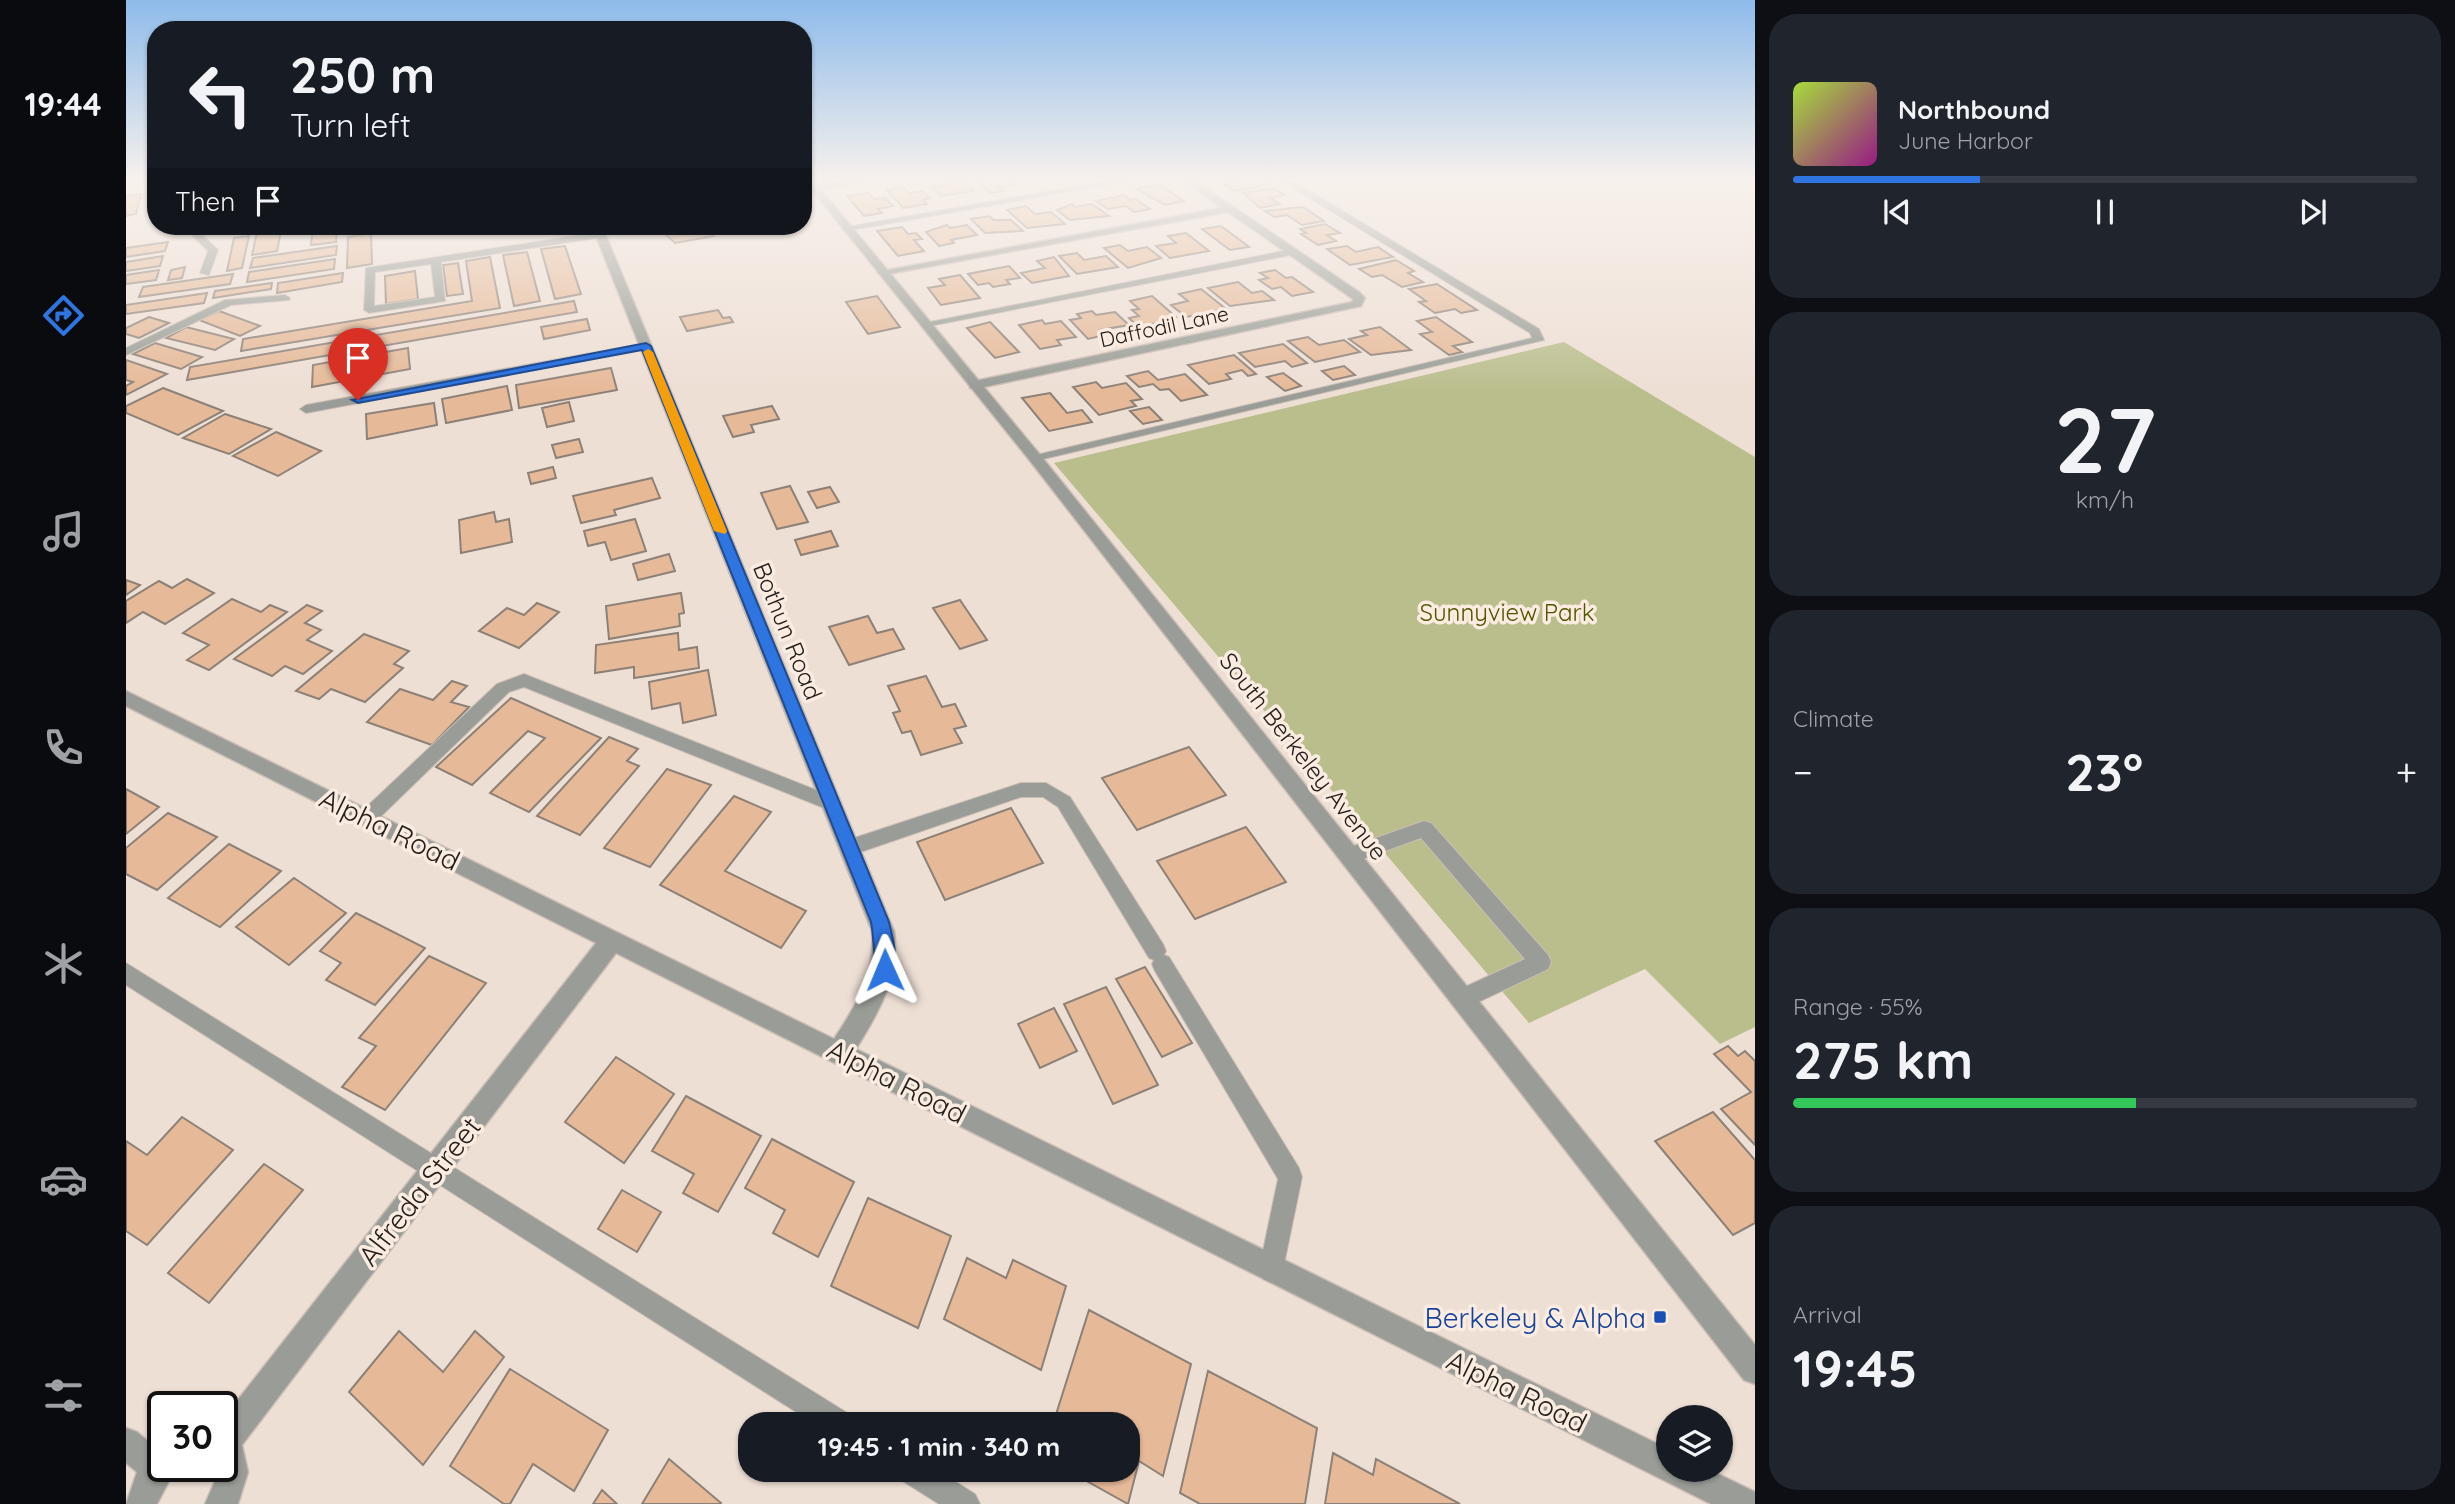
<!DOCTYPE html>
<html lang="en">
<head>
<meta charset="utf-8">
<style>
  :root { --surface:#171b24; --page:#20242c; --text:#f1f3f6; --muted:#9ea1a6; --line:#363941; --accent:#2f75e1 }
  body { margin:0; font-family:Quicksand,sans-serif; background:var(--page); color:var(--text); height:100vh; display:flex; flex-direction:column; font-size:26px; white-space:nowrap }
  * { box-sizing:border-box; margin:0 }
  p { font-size:23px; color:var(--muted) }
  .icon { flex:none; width:38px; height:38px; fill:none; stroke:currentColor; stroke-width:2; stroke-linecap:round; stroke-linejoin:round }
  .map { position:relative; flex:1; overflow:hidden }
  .drawer { display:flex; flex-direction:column; gap:14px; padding:14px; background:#0d0f14; width:700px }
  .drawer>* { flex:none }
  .banner { position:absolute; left:21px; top:21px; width:665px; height:214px; border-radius:28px; box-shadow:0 2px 5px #0004; background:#171b24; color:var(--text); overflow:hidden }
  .fabs { position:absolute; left:1530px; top:1405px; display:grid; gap:14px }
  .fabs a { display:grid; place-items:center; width:77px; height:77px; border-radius:50%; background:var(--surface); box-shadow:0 2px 5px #0004; font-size:35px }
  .speed { position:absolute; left:21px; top:1391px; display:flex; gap:14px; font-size:35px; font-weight:700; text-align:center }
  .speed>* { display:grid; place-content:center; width:91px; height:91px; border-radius:50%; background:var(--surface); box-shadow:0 2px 5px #0004; line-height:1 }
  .speed .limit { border:4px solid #111; border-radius:10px; background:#fff; color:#111 }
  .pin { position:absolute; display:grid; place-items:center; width:60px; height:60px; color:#fff; margin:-72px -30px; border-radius:50% 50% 50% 0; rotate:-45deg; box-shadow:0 0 7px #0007 }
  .pin .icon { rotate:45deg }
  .me { position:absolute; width:77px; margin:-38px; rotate:359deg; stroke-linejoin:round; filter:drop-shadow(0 0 5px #0008) }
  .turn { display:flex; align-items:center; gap:24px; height:147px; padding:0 28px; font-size:32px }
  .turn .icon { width:91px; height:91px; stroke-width:2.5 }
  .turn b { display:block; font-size:49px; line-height:60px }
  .then { display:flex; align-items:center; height:66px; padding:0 28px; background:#0003; gap:14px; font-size:26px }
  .big { font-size:52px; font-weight:800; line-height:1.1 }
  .drawer .card { flex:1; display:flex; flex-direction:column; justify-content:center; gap:10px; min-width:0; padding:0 24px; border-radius:28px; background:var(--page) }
  .drawer .dial { align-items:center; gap:0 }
  .dial b { font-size:91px; line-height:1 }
  .song { display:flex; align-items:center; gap:21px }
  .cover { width:84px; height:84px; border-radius:10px; background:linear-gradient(135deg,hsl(80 70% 55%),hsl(310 70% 35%)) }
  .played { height:7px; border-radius:4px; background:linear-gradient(90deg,var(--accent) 30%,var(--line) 30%) }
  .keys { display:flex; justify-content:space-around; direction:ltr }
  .heat { display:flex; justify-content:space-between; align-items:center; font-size:38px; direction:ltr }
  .charge { height:10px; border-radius:5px; background:linear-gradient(90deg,#34c759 55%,var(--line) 0) }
  .trip { position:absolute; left:612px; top:1412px; width:402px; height:70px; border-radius:28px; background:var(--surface); box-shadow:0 2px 5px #0004; font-weight:800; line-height:70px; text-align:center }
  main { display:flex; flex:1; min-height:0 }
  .menu { display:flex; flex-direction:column; width:126px; justify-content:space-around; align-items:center; background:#090b0e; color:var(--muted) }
  .menu .icon { width:49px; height:49px }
  .menu .selected { color:var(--accent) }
  .menu b { font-size:32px; color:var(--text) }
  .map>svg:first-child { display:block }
  .green { fill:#babe8d }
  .building { fill:#e6ba99; stroke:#8d8177; stroke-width:2 }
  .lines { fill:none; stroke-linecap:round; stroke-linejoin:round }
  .service-casing { stroke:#cabdb4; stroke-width:2 }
  .minor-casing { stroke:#cabdb4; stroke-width:3 }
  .tertiary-casing { stroke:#cabdb4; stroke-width:3 }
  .service { fill:#9a9d97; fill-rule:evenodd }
  .minor { fill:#9a9d97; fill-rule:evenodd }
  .tertiary { fill:#9a9d97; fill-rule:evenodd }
  .route { fill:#2f75e1; stroke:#1f4c92; stroke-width:2 }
  .slow { fill:#f59e0b }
  .transit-dot { fill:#1a4fb4; stroke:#fbece2; stroke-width:2.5 }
  .labels { text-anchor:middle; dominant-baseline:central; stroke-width:7; stroke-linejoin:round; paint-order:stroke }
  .far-street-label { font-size:21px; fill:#25201c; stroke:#fbece2 }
  .park-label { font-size:24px; fill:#535600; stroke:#fbece2 }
  .street-label { font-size:24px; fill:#25201c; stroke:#fbece2 }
  .near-street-label { font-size:28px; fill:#25201c; stroke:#fbece2 }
  .near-transit-label { font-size:28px; fill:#164399; stroke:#fbece2; text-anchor:end }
</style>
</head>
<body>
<main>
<nav class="menu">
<b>19:44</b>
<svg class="icon selected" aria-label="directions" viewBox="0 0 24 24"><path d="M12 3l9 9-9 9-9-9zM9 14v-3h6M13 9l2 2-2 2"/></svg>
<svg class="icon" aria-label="music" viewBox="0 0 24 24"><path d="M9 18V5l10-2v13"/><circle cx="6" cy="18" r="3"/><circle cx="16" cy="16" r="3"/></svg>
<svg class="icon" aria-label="phone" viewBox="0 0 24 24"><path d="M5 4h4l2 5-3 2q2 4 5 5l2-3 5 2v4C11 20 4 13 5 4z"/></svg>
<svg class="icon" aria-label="climate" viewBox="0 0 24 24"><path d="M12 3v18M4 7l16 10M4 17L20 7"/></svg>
<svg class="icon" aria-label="car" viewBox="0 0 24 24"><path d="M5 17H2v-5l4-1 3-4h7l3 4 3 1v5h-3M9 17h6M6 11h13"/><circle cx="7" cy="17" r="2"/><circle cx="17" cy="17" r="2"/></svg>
<svg class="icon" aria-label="filters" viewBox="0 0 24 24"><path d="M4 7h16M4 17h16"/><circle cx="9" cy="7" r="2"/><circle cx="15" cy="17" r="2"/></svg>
</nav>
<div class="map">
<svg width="1629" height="1504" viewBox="0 0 1629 1504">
  <rect width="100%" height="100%" fill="#eedfd5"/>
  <path class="green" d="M1438 342 1629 457V1027L1594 1044 1519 969 1403 1023 928 463Z"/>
  <g class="building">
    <path d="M836 180 847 191 815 196 806 187 823 185 819 181Z"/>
    <path d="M850 180H886L891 184 873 187 877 191 864 193Z"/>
    <path d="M1105 180H1138L1144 184 1108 191 1099 185 1109 183Z"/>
    <path d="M1034 185 1058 201 1039 205 1010 189Z"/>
    <path d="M777 187 783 193 797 191 804 198 797 200 801 204 777 208 761 190Z"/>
    <path d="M1146 188 1159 195 1144 198 1154 204 1134 208 1117 193Z"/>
    <path d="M742 193 748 199 759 198 767 206 752 209 756 213 738 216 721 196Z"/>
    <path d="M15 194 10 214 0 216V196Z"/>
    <path d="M998 195 1004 200 1010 199 1024 209 1008 212 1000 206 982 209 970 201Z"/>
    <path d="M946 204 949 207 966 204 983 216 944 220 931 210Z"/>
    <path d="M900 206 909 214 925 212 939 224 901 228 881 210Z"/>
    <path d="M1177 207 1198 221 1176 225 1161 215 1148 217 1139 211Z"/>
    <path d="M864 216 867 220H885L897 231 859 233 845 219Z"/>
    <path d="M1199 224 1214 233 1201 235 1210 241 1192 245 1175 234 1180 233 1174 229Z"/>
    <path d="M821 225 824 228 841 225 851 235 825 240 828 243 813 246 800 232Z"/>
    <path d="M156 226 151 251 126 255 132 228Z"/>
    <path d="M187 226H211L210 242 185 245Z"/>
    <path d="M222 226H245V231L221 234Z"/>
    <path d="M366 226H402L403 230 386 233 385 227 367 230Z"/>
    <path d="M562 226H582L588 236 549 243 538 233 564 229Z"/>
    <path d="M1095 226 1123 247 1104 250 1076 229Z"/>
    <path d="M776 227 782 234 790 233 796 239 788 240 798 251 772 256 751 231Z"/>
    <path d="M245 233 246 264 221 268 222 237Z"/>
    <path d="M1060 233 1083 251 1044 258 1030 246 1050 243 1042 236Z"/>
    <path d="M123 236 116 268 101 271 108 238Z"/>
    <path d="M42 242 39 251 0 257V248Z"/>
    <path d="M994 245 1002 251 1021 247 1035 258 1002 268 978 248Z"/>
    <path d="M211 246 210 255 124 268 127 258Z"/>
    <path d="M439 246 455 294 429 299 415 249Z"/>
    <path d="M1221 246 1230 252 1252 247 1267 257 1224 265 1201 249Z"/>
    <path d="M401 252 414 301 388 306 377 255Z"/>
    <path d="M951 253 958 260 980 256 992 267 951 274 933 256Z"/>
    <path d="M37 256 34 266 0 271V262Z"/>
    <path d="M364 257 374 308 115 351 117 339 346 301 340 261Z"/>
    <path d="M928 257 943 276 906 283 895 273 919 268 911 261Z"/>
    <path d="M209 259 208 269 121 282 123 272Z"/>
    <path d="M1270 260 1288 271 1282 273 1297 282 1276 287 1256 275 1246 277 1233 269Z"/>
    <path d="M332 263 337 294 321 296 317 265Z"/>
    <path d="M883 266 894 278 880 280 884 284 867 287 863 283 852 285 842 274Z"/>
    <path d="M59 267 56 278 42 280 45 270Z"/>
    <path d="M33 270 30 280 0 284V275Z"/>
    <path d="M1149 270 1160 278 1166 277 1187 292 1166 296 1155 287 1146 289 1133 280 1142 278 1134 273Z"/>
    <path d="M289 271 292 299 260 304 259 276Z"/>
    <path d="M217 273 216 282 151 293 152 283Z"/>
    <path d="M107 274 104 284 13 297 17 287Z"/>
    <path d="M834 275 854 298 815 305 802 288 819 285 813 279Z"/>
    <path d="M1112 282 1126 293 1136 291 1148 300 1104 306 1082 288Z"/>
    <path d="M146 283 145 289 87 298 89 291Z"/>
    <path d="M1311 284 1351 310 1335 313 1329 309 1309 313 1293 302 1300 301 1283 289Z"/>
    <path d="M1075 289 1100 309 1060 317 1045 305 1062 301 1053 294Z"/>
    <path d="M81 293 78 303 0 314V305Z"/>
    <path d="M751 296 774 327 742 334 720 302Z"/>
    <path d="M1026 296 1050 317 1013 328 1003 318 1013 316 1006 310 1013 309 1004 301Z"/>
    <path d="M448 301 451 312 61 380 64 367Z"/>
    <path d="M592 310 597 318 604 317 607 322 561 331 554 317Z"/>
    <path d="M93 311 134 326 114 336 73 320Z"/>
    <path d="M966 311 970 315 989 312 1003 325 974 330 979 335 962 339 944 320 955 318 951 314Z"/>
    <path d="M23 317 43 323 13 338 0 334V328Z"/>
    <path d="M1310 317 1346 342 1327 346 1336 352 1323 355 1294 334 1306 332 1291 321Z"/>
    <path d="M461 319 464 330 418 339 415 327Z"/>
    <path d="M916 320 919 324 935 321 950 337 931 340 935 345 914 349 893 325Z"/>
    <path d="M864 322 893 352 869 358 841 328Z"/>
    <path d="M60 327 108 339 89 350 40 338Z"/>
    <path d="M1254 327 1285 350 1245 355 1223 339 1241 335 1235 331Z"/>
    <path d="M1182 337 1193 345 1218 340 1234 352 1189 362 1162 341Z"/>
    <path d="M29 343 76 357 55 369 7 354Z"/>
    <path d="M1157 344 1181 363 1166 367 1159 361 1129 367 1113 353Z"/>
    <path d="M282 348 284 369 186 387 187 365Z"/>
    <path d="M1108 355 1130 374 1122 376 1116 370 1100 374 1105 379 1083 384 1062 365Z"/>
    <path d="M0 360 41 374 0 395V386L7 382 0 380Z"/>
    <path d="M1218 366 1229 375 1207 380 1196 371Z"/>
    <path d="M485 368 491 390 393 408 390 385Z"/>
    <path d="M1022 371 1032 380 1059 374 1081 395 1055 401 1043 389 1034 390 1027 384 1013 387 1001 376Z"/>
    <path d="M1157 373 1175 386 1159 391 1141 377Z"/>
    <path d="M970 382 976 388 1000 383 1016 399 1005 401 1010 406 973 415 947 387Z"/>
    <path d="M381 386 386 410 320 423 316 399Z"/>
    <path d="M37 388 97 411 52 435 0 413V406Z"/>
    <path d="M924 393 941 413 956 410 966 422 923 431 896 398Z"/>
    <path d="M443 402 448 421 421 427 416 408Z"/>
    <path d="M308 403 311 425 241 439 240 414Z"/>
    <path d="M646 406 653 419 625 425 628 432 607 437 597 416Z"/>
    <path d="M1023 407 1036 420 1017 424 1004 411Z"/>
    <path d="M99 414 145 429 103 454 57 438Z"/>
    <path d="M150 432 195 451 152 476 107 456Z"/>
    <path d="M453 439 457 452 430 458 426 445Z"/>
    <path d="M427 467 430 478 405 484 402 473Z"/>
    <path d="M526 478 534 498 488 510 490 515 455 523 447 496Z"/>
    <path d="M664 486 682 522 651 529 635 493Z"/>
    <path d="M704 487 713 502 691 508 682 492Z"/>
    <path d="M368 512 370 522 383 519 386 542 335 553 333 520Z"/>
    <path d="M509 519 520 551 485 560 479 542 462 546 458 531Z"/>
    <path d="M705 531 712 546 675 555 669 540Z"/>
    <path d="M543 554 549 571 512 580 507 564Z"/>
    <path d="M61 579 88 593 39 624 17 612 0 623V601L33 581 46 588Z"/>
    <path d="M0 580 14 585 0 595Z"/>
    <path d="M555 593 558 613 553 614 554 626 483 639 480 606Z"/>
    <path d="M106 599 135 612 144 605 161 612 83 670 61 660 83 645 57 633Z"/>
    <path d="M834 600 861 640 834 649 807 608Z"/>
    <path d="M411 603 433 612 393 648 353 631 381 608 398 615Z"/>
    <path d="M181 605 196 611 179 623 195 630 181 640 206 651 177 674 159 666 146 676 108 659Z"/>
    <path d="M742 616 751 633 767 629 778 649 723 665 703 627Z"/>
    <path d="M552 633 553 650 571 647 573 668 508 678V667L469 673 470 645Z"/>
    <path d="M238 634 283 651 268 664 277 668 239 702 205 689 193 699 170 691Z"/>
    <path d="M582 670 590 715 557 723 554 703 526 709 523 682Z"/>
    <path d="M800 676 816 707 829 704 840 726 828 729 836 743 795 755 785 731 776 733 767 713 774 711 762 686Z"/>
    <path d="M326 681 341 686 325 702 343 707 306 745 241 722 274 689 307 700Z"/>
    <path d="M385 698 475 738 403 812 364 793 419 738 402 731 346 785 310 767Z"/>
    <path d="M483 737 512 749 501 761 513 766 454 835 411 816Z"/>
    <path d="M1063 747 1100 795 1011 830 976 778Z"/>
    <path d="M541 769 585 785 524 867 478 848Z"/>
    <path d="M0 789 33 807 0 834Z"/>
    <path d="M608 796 645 812 599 871 680 911 655 948 534 885Z"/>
    <path d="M885 808 917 863 819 900 791 842Z"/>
    <path d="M42 813 91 837 31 890 0 874V848Z"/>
    <path d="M1120 827 1160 882 1069 919 1031 861Z"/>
    <path d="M103 844 155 871 94 927 42 898Z"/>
    <path d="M168 878 220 913 163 965 110 927Z"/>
    <path d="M230 913 299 948 249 1005 200 980 215 963 194 951Z"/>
    <path d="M303 956 360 983 259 1110 216 1087 250 1046 233 1038Z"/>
    <path d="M1019 967 1066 1043 1036 1057 990 979Z"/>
    <path d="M980 987 1032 1085 987 1104 938 1004Z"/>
    <path d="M928 1008 951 1051 914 1068 892 1024Z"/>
    <path d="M1602 1046 1612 1056 1619 1051 1629 1061V1145L1595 1109 1625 1092 1588 1054Z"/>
    <path d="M490 1057 548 1094 498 1163 439 1122Z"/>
    <path d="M560 1096 635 1136 592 1212 557 1193 568 1174 526 1151Z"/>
    <path d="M1587 1112 1629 1160V1223L1607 1235 1529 1141Z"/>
    <path d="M56 1117 107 1150 21 1245 0 1231V1141L21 1155Z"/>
    <path d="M646 1139 728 1182 692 1257 647 1233 659 1210 619 1188Z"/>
    <path d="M138 1164 177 1190 83 1303 42 1273Z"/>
    <path d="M496 1190 535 1212 511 1252 472 1229Z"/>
    <path d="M742 1198 825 1236 792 1328 705 1286Z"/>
    <path d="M841 1258 880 1278 887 1260 940 1286 915 1370 818 1319Z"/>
    <path d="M963 1310 1065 1364 1037 1476 1013 1461 1002 1504 941 1470H1003V1424H927Z"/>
    <path d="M273 1331 317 1372 349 1331 378 1357 297 1465 223 1392Z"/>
    <path d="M384 1369 482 1430 448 1491 407 1464 384 1504H378L324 1466Z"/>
    <path d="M1082 1371 1191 1428 1179 1504H1074L1054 1493Z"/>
    <path d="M1207 1453 1247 1475 1250 1459 1334 1504H1199Z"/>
    <path d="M543 1459 595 1503 594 1504H516Z"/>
    <path d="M476 1490 491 1504H467Z"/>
  </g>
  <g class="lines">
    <g class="service-casing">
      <g id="service">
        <path d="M987 180H1009L720 231 715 228Z"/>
        <path d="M1154 180H1165L1413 329 1418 340 905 462 904 459 910 455 1406 338 1404 333Z"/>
        <path d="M57 226H67L92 250 83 275 74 273 82 251Z"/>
        <path d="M474 232 477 233V237L315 262 319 301 243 313 238 310 240 268ZM305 264 309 297 248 306 249 272Z"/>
        <path d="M1167 249 1172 252 1170 254 799 327 794 324Z"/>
        <path d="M159 295 164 298 163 300 105 305 0 355V348L99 300Z"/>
        <path d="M520 343 526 346 524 348 180 413 174 409 180 405Z"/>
        <path d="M398 674 710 798 713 803 710 808 704 811 698 808 398 687 383 692 248 823 241 826 234 823 232 818 234 813 371 684Z"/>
        <path d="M895 783H920L944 797 1037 944 1040 951 1038 955 1043 957 1173 1168 1176 1177 1155 1279 1146 1283 1137 1279 1133 1270 1152 1179 1029 971 1026 964 1028 960 1023 958 932 807 917 797H895L723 856 716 854 714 848 716 842Z"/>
        <path d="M1298 821 1305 823 1422 955 1425 962 1422 969 1344 1006 1336 1009 1328 1006 1325 999 1328 992 1399 959 1295 838 1223 864 1216 862 1213 856 1216 850Z"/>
        <path d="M0 963 723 1414 727 1424H689L0 985Z"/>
        <path d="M771 1470H811L849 1494 854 1504H813L775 1480Z"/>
      </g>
    </g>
    <g class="minor-casing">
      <g id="minor">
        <path d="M718 180H743L688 191 683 188Z"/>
        <path d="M1057 180H1068L1233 292 1239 298 1235 306 849 389 844 388V382L1226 302 1227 299 1102 212 757 275 751 272 1095 208Z"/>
        <path d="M466 226H476L768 931C774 976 753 1012 730 1049L1542 1449V1470H1584L1629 1492V1504H1585L490 953 116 1445 122 1472 112 1504H79L89 1481 91 1466H96V1420L470 943 0 706V691L708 1039C731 1004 750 974 746 931Z"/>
        <path d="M0 1428 11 1432 31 1449 37 1446V1466H51L31 1504H0L11 1472 0 1463Z"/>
      </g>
    </g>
    <g class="tertiary-casing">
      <path id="tertiary" d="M678 180H687L915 456 1629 1345V1384L1618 1380 905 462Z"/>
    </g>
    <use href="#service" class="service"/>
    <use href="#minor" class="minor"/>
    <use href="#tertiary" class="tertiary"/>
  </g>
  <linearGradient id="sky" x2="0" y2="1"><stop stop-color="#8ebbeb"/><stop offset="0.46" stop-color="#f7f1ec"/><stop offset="1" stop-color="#f7f1ec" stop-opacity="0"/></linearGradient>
  <rect width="1629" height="391" fill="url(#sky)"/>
  <path class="route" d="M520 343 525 346 763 922C767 940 773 959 766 976L759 979 752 976C748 968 748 936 745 922L516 350 232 403 226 400Z"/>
  <path class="slow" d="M522 349 527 352 601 531 599 534 588 531 517 352Z"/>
  <rect class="transit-dot" x="1527" y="1310" width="14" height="14" rx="3.5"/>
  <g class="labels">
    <g class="far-street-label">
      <text transform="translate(1038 326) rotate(-12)">Daffodil Lane</text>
    </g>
    <g class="park-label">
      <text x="1381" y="612">Sunnyview Park</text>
    </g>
    <g class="street-label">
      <text transform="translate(662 631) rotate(68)">Bothun Road</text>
      <text transform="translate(1178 756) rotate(52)">South Berkeley Avenue</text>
    </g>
    <g class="near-street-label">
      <text transform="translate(264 829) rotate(26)">Alpha Road</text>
      <text transform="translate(771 1081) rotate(27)">Alpha Road</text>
      <text transform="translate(293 1191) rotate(-52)">Alfreda Street</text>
      <text transform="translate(1391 1391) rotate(26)">Alpha Road</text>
    </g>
    <g class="near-transit-label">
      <text x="1520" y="1317">Berkeley &amp; Alpha</text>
    </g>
  </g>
</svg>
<div class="fabs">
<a><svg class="icon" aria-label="layers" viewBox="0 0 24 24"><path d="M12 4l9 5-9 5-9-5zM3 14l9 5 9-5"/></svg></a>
</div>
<div class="speed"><div class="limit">30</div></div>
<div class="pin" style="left:232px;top:400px;background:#d93025"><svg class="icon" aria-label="arrive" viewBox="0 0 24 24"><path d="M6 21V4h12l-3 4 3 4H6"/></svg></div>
<svg class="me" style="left:759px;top:970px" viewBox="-20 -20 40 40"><path d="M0-17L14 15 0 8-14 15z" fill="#2f75e1" stroke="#fff" stroke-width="4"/></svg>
<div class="trip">19:45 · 1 min · 340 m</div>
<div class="banner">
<div class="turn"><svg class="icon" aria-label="left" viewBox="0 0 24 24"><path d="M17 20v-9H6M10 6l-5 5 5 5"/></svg><div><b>250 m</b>Turn left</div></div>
<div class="then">Then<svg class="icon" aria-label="arrive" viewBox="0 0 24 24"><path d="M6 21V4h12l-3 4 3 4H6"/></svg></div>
</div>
</div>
<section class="drawer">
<div class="card">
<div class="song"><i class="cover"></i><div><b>Northbound</b><p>June Harbor</p></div></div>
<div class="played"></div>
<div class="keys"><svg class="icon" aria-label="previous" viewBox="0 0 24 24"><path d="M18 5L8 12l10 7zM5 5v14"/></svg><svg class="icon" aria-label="pause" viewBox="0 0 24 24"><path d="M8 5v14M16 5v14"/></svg><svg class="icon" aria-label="next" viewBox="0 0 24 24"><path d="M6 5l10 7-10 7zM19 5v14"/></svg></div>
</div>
<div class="card dial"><b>27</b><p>km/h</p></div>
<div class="card"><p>Climate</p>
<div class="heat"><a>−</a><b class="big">23°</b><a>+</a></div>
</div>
<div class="card"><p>Range · 55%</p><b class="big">275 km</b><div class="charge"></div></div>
<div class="card"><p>Arrival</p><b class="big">19:45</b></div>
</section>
</main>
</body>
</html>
